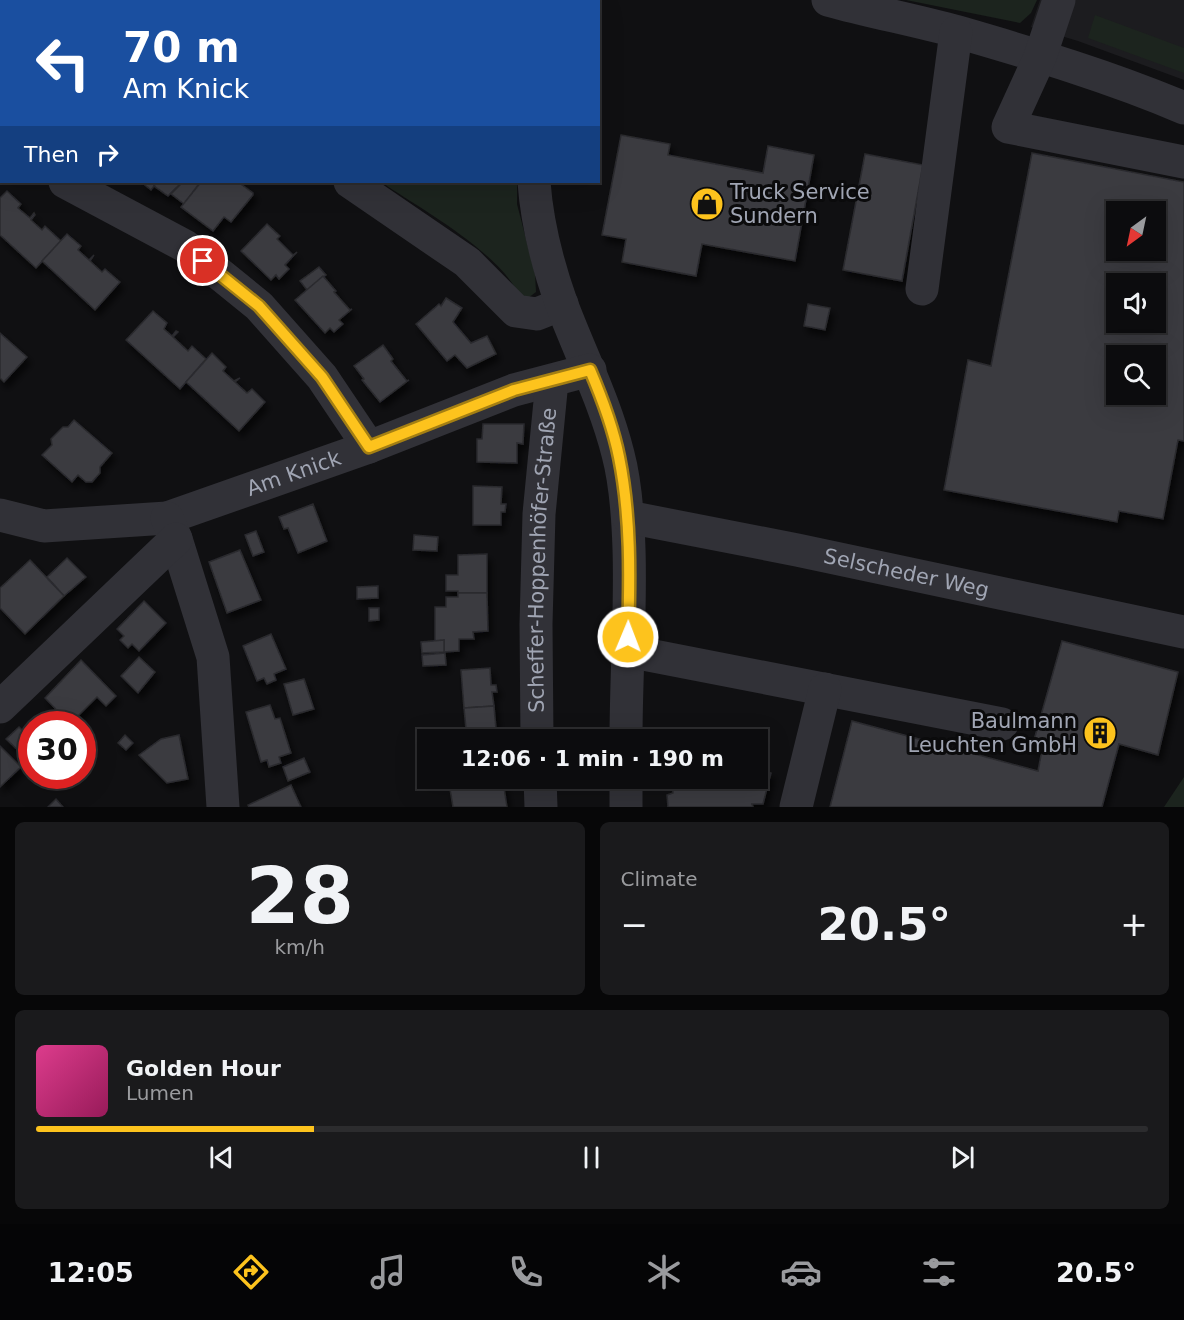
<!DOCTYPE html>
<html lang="en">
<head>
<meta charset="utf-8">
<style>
  :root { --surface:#0c0c0e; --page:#1a1a1c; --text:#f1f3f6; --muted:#9a9b9e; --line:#2c2c2e; --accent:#fdc31d }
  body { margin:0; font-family:"DejaVu Sans",sans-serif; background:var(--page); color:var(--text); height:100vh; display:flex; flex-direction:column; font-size:22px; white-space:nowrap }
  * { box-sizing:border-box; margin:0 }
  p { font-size:20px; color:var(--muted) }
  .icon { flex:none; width:33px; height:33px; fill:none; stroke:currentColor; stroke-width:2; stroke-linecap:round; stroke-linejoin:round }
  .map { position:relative; height:807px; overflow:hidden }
  .sheet { display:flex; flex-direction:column; gap:15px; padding:15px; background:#070708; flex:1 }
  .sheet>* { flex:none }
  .hud { position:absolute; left:0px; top:0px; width:600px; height:183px; box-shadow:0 6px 24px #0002,0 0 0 2px var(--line); background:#1a4fa0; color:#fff; overflow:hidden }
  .needle { width:39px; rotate:213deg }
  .fabs { position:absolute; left:1106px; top:201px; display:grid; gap:12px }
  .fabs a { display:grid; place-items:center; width:60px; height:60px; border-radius:0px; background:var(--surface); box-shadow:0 6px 24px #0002,0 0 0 2px var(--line); font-size:30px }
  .speed { position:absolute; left:18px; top:711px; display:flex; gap:12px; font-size:30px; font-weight:700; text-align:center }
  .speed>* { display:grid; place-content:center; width:78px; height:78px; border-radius:50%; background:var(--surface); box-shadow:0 6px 24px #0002,0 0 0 2px var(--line); line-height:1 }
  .speed .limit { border:9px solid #d22; background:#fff; color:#111 }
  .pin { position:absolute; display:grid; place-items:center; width:51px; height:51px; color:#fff; margin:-26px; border:3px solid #fff; border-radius:50%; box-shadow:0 2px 6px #0007 }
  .me { position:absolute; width:66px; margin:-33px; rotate:1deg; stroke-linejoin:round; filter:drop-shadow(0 0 4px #0008) }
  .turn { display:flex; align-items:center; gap:21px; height:126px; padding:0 24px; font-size:27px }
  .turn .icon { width:78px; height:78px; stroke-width:2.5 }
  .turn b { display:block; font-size:42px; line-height:51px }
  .then { display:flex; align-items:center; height:57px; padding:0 24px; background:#0003; gap:12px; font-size:22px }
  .big { font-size:45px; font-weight:700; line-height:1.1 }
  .sheet .widget { flex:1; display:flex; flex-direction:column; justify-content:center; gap:9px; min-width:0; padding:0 21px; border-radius:9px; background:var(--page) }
  .sheet .dial { align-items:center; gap:0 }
  .dial b { font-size:78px; line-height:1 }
  .song { display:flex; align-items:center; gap:18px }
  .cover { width:72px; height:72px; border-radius:9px; background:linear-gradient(135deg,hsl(330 70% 55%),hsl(330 70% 35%)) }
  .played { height:6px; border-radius:3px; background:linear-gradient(90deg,var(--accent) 25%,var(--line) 25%) }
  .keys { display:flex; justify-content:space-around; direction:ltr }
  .heat { display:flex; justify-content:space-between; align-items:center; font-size:33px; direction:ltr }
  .sheet .tiles { flex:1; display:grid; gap:15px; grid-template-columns:1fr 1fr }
  .widget:last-child { grid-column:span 2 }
  .trip { position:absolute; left:417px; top:729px; width:351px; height:60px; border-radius:0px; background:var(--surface); box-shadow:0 6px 24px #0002,0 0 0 2px var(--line); font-weight:700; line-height:60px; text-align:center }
  .tabs { display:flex; height:96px; justify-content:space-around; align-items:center; background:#050506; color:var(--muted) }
  .tabs .icon { width:42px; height:42px }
  .tabs .on { color:var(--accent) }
  .tabs b { font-size:27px; color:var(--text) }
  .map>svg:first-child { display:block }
  .built { fill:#1c1c1f }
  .green { fill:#1c241e }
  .building { fill:#3a3a3f; stroke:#2a2a2e; stroke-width:1.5; fill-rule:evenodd; filter:url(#shadow) }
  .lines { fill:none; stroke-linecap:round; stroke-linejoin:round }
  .minor { stroke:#313137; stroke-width:33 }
  .route-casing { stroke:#a47f13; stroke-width:15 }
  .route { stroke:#fdc31d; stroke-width:10 }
  .labels { text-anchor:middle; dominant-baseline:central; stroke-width:6; stroke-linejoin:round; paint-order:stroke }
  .poi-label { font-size:21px; fill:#a0a5b3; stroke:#0b0b0c; text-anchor:start }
  .street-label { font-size:21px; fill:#a0a5b3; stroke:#0b0b0c }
</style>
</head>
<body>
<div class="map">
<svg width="1184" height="807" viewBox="0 0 1184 807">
  <defs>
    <filter id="shadow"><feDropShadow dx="3.5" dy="6" stdDeviation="3" flood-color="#0009"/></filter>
  </defs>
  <rect width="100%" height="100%" fill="#101012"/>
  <path class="built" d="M1040 0H1184V80L1078 41 1031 27Z"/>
  <g class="green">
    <path d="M136 0H518V1L137 2Z"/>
    <path d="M906 0H1037L1031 13 1020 23Z"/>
    <path d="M1095 15 1184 48V73L1088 38Z"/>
    <path d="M381 182H517V204L535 274 536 292 528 298 519 295C499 252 421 209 381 182Z"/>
    <path d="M1184 777V807H1164Z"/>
  </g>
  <g class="building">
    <path d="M0 64 2 65V108L0 107Z"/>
    <path d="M621 135 670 144 668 155 763 173 768 146 814 155 795 261 702 244 696 276 622 262 626 239 602 235Z"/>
    <path d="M1032 153 1184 182V441L1178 440 1163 519 1119 511 1117 522 944 490 968 360 991 366ZM1116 212H1155V250H1116ZM1116 284H1155V322H1116ZM1116 356H1155V394H1116Z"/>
    <path d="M865 154 923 165 902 281 843 270Z"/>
    <path d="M141 182H157L151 190Z"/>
    <path d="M157 182H182L168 196 154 186Z"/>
    <path d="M183 182H196L199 184 184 204 171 194Z"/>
    <path d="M201 182H238L253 193V195L231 222 224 217 213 231 181 207Z"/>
    <path d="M7 191 21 204 18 208 30 218 34 213 35 215 31 220 42 230 45 226 61 241 36 268 0 235V198Z"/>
    <path d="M267 224 280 236 277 239 293 255 297 252 285 265 289 269 279 279 276 275 271 280 241 251Z"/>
    <path d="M67 234 81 246 78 250 89 260 94 255 90 261 102 272 105 269 120 282 95 310 42 261Z"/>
    <path d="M319 267 326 275 307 290 300 281Z"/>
    <path d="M323 276 336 291 334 292 350 310 352 309 339 320 343 324 334 332 330 328 325 333 295 300Z"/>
    <path d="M446 298 462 308 453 322 471 343 487 336 496 354 467 368 455 355 447 361 416 324 439 304 441 306Z"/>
    <path d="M808 304 830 308 825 330 804 326Z"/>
    <path d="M153 311 167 323 164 329 172 336 176 331 178 332 173 337 188 351 192 346 206 359 180 389 126 340Z"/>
    <path d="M0 333 27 357 4 382 0 378Z"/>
    <path d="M383 345 393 359 391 361 407 381 409 380 380 402 362 380 364 379 354 366Z"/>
    <path d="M212 353 226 367 223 371 234 381 240 378 235 382 247 393 252 389 265 402 239 431 186 382Z"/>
    <path d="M74 420 112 453 100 467V473L92 482H86L78 475 72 482 42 455 52 445 51 439 63 427H68Z"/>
    <path d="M483 424H524L523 444 517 443V463L477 462V439H482Z"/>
    <path d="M473 486 502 487 501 504H506L505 512H501V525H473Z"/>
    <path d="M313 504 327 541 298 553 288 528 284 529 279 517Z"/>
    <path d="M256 531 264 552 253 556 245 535Z"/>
    <path d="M414 535 438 537 437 551 413 550Z"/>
    <path d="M240 550 261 600 227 613 209 562Z"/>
    <path d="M487 554V593H458V591H446V575H458V555Z"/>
    <path d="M67 558 86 577 64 596 47 577Z"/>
    <path d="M30 560 64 596 25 634 0 608V588Z"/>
    <path d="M378 586V598L357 599V587Z"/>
    <path d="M458 593H487L488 631 473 632 474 639H459V651L444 652V640L435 641V607H446V597H458Z"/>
    <path d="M144 601 166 623 139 651 132 644 128 648 120 640 124 636 117 629Z"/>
    <path d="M369 608H379V620L369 621Z"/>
    <path d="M271 634 286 669 274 674 276 680 267 684 264 678 257 681 243 646Z"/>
    <path d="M444 640V652L422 653 421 642Z"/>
    <path d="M1062 641 1178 672 1158 755 1119 744 1102 807H830L852 721 1038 771 1042 750 1032 747Z"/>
    <path d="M445 653 446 665 423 666 422 655Z"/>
    <path d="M139 657 155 672 138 693 121 676Z"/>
    <path d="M81 660 116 696 106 706 97 697 70 724 45 698Z"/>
    <path d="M490 668 491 685H496L497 692H492L494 706 464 708 461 670Z"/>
    <path d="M304 679 314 709 293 715 284 684Z"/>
    <path d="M270 705 275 719 280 718 291 753 279 757 281 763 269 767 267 760 261 762 246 712Z"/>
    <path d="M494 706 497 740H467L464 708Z"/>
    <path d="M58 711 69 724H44Z"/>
    <path d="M19 727 32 740V746L23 755 6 739Z"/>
    <path d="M125 735 133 743 126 750 118 743Z"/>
    <path d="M179 735 188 779 167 783 139 755 161 739Z"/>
    <path d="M0 746 21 767 0 787Z"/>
    <path d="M304 758 310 772 288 781 283 767Z"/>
    <path d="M758 770 771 773 763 804H752L753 807H668L667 795 673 793 672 778H758Z"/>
    <path d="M503 781 507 807H453L450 789Z"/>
    <path d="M291 785 301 807H249L248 805Z"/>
    <path d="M56 799 63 807H48Z"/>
  </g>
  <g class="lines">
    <g class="minor">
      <path d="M110 0 112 2"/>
      <path d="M828 0C871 12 915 20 958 32 1034 54 1111 77 1184 108"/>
      <path d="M1059 0 1040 57 1008 127 1184 162"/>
      <path d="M540 2V0"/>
      <path d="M0 146H2"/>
      <path d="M65 182 185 246 259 306 322 377 369 447"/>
      <path d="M350 182 467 262 516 311 537 314 562 304"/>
      <path d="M534 182C537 223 548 266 562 305 581 355 605 402 618 454 626 484 628 517 629 549 631 612 626 676 626 740"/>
      <path d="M922 289 956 32"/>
      <path id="s1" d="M0 515 44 526 167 518 369 447 514 390 590 370"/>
      <path id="s2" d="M628 517 797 550 1184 632"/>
      <path d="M167 518 176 539 213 657 223 807"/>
      <path d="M628 651 1002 724"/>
      <path d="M0 707 176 539"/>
      <path id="s3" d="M537 740 536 624 539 514 552 381"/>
      <path d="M540 778 541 807"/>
      <path d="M626 807V778"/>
      <path d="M796 807 825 689"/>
    </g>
  </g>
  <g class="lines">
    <g class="route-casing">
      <path id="route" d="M203 261 259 306 322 377 369 447 514 390 590 370C602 398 613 427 619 457 631 516 630 577 628 637"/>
    </g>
    <use href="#route" class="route"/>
  </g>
  <defs>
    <g id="shop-disc" transform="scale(1.725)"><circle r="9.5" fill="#fdc31d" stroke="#0b0b0c"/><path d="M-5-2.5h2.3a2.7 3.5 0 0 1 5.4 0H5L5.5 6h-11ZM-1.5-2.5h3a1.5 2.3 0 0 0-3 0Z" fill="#111"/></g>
    <g id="building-disc" transform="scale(1.725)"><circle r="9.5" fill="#fdc31d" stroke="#0b0b0c"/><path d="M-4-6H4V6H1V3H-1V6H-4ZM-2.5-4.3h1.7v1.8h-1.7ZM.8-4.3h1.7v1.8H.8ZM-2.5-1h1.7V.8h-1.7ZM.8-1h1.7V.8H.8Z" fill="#111"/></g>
  </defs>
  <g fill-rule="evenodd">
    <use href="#shop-disc" x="707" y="204"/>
    <use href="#building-disc" x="1100" y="733"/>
  </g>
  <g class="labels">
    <g class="poi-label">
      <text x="730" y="192">Truck Service<tspan x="730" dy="24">Sundern</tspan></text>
      <text x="1077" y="721" text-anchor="end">Baulmann<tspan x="1077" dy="24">Leuchten GmbH</tspan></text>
    </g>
    <g class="street-label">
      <text stroke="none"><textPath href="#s1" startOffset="303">Am Knick</textPath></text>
      <text stroke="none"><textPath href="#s3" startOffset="180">Scheffer-Hoppenhöfer-Straße</textPath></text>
      <text stroke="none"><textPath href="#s2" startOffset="284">Selscheder Weg</textPath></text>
    </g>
  </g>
</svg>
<div class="fabs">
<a><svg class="needle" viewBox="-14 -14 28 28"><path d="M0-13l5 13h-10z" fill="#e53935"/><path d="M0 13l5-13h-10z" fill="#9a9b9e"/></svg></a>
<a><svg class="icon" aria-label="sound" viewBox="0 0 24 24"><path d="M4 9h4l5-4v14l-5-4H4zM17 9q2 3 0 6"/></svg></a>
<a><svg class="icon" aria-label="search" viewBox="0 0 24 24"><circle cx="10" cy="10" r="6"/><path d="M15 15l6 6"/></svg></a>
</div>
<div class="speed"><div class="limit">30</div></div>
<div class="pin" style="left:203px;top:261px;background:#d93025"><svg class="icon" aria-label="arrive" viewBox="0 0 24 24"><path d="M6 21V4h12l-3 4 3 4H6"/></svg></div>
<svg class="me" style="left:628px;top:637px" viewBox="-20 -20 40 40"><circle r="17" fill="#fdc31d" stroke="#fff" stroke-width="3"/><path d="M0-11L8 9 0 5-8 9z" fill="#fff"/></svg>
<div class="trip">12:06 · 1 min · 190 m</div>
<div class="hud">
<div class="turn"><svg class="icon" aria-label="left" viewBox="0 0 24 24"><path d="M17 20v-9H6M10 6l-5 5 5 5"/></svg><div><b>70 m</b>Am Knick</div></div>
<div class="then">Then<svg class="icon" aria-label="right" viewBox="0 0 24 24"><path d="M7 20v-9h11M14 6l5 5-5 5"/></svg></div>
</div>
</div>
<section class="sheet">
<div class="tiles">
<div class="widget dial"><b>28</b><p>km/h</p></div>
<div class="widget"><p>Climate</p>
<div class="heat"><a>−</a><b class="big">20.5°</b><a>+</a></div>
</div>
<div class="widget">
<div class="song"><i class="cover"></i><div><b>Golden Hour</b><p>Lumen</p></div></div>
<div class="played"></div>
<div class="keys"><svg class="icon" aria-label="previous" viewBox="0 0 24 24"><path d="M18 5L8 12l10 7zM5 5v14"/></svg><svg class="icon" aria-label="pause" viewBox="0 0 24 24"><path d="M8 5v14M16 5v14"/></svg><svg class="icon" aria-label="next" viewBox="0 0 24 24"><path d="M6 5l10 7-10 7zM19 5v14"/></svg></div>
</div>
</div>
</section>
<nav class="tabs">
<b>12:05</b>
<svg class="icon on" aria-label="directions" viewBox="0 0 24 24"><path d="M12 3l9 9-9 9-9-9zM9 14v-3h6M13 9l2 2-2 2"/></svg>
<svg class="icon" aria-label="music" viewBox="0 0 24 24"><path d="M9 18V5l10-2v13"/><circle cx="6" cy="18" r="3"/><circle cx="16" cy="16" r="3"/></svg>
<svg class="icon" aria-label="phone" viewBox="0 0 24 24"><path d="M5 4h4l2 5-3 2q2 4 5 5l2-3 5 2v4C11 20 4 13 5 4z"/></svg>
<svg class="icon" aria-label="climate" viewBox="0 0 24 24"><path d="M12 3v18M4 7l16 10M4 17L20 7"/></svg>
<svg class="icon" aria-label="car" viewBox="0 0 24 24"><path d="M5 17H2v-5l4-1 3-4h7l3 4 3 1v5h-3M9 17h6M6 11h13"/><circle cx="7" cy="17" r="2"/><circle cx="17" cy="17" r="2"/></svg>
<svg class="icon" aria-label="filters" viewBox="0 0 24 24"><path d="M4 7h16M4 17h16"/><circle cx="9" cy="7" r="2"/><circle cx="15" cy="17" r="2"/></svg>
<b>20.5°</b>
</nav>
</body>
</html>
